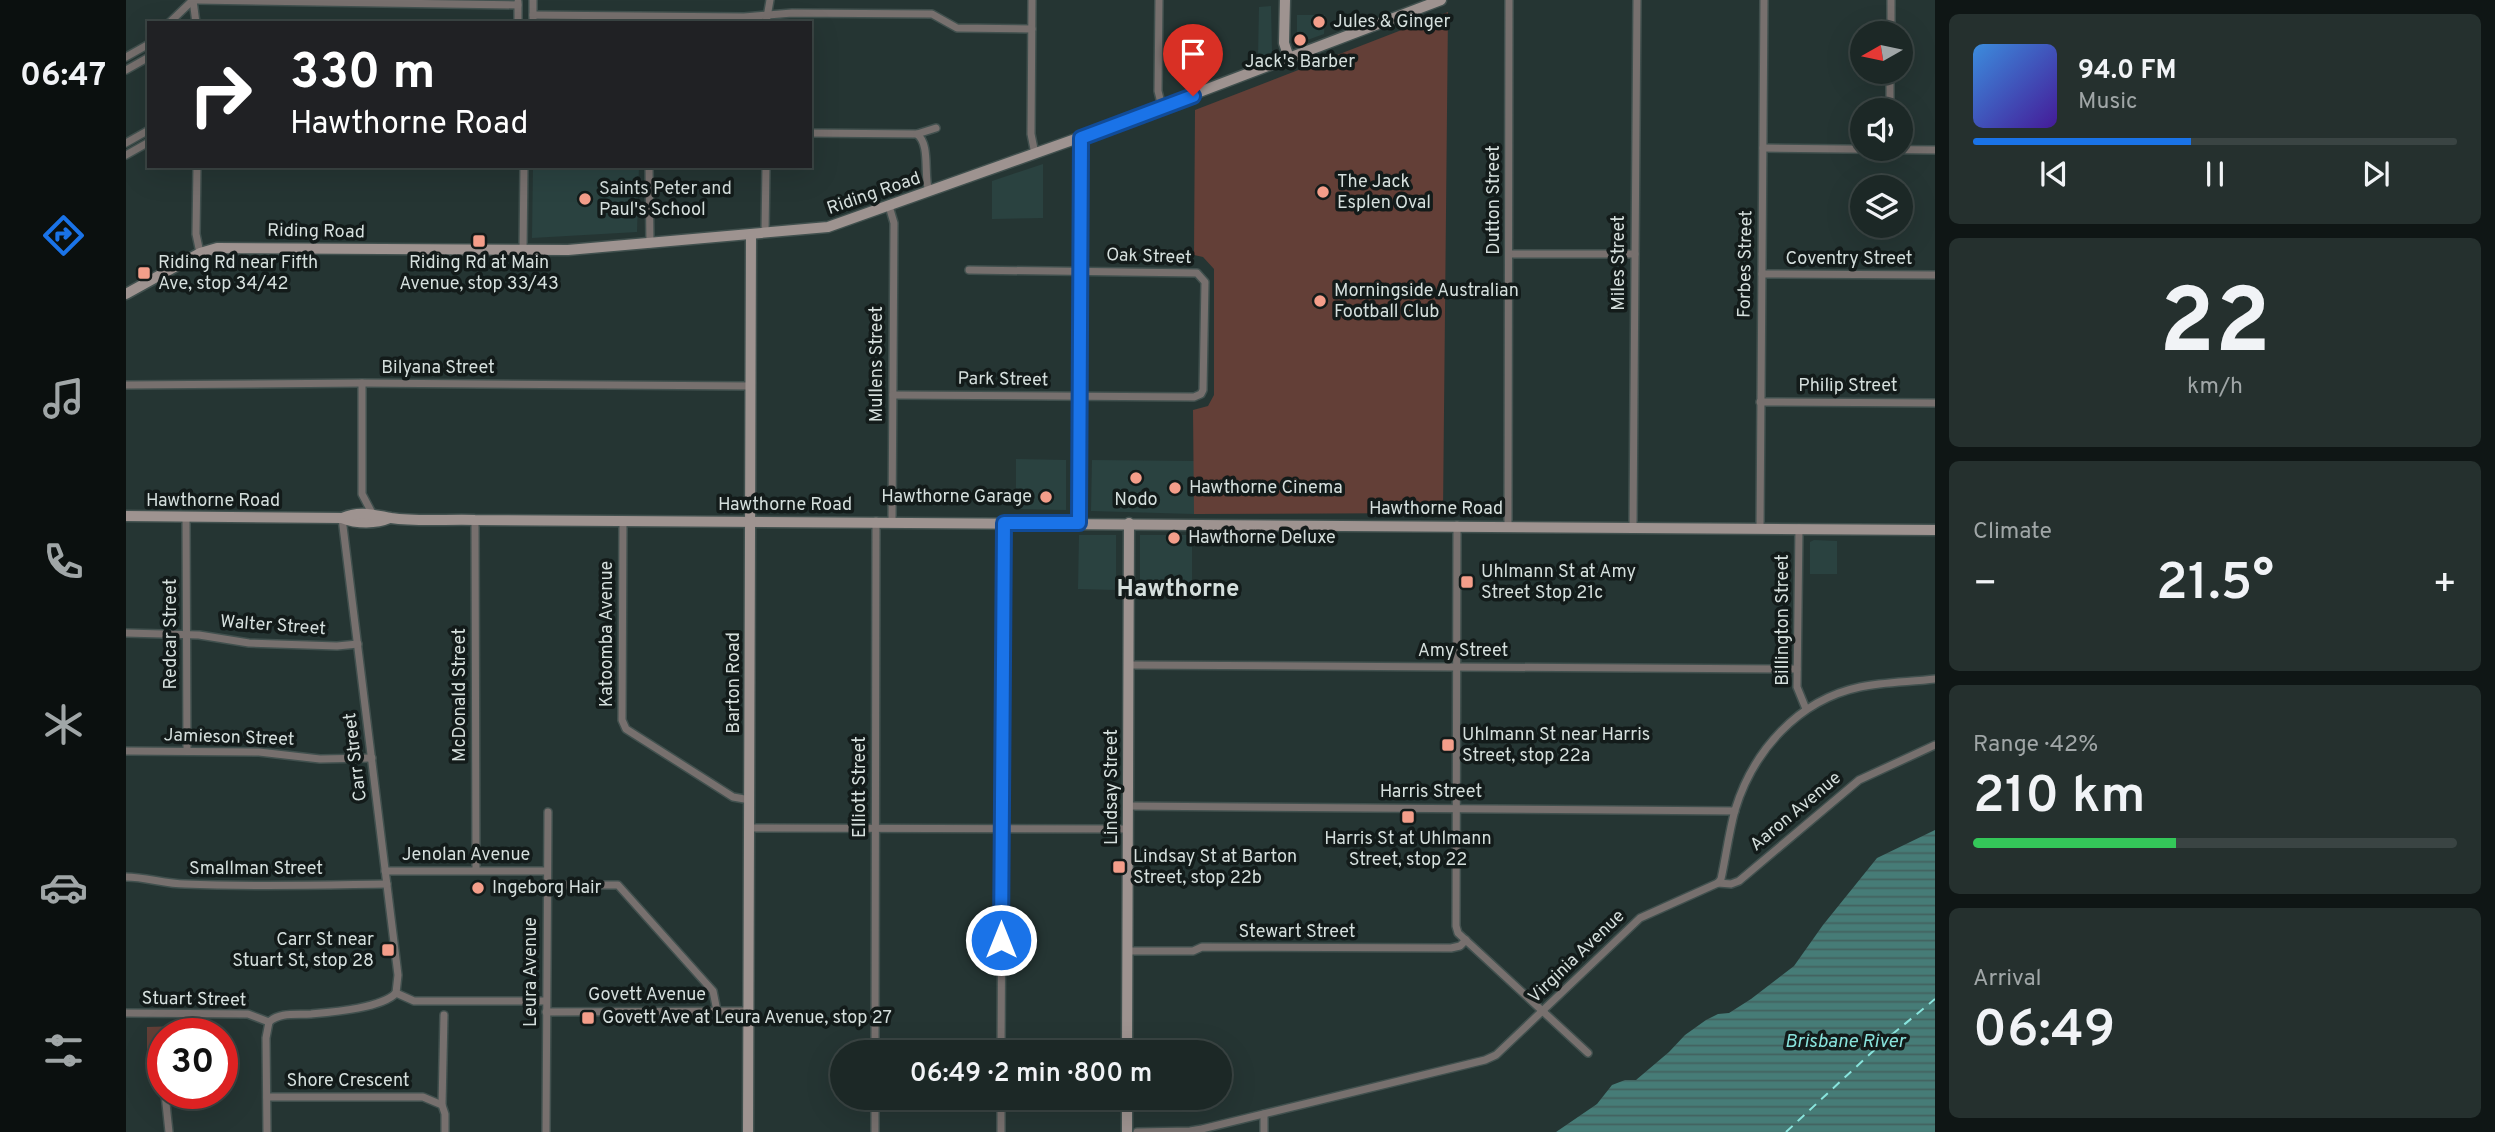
<!DOCTYPE html>
<html lang="en">
<head>
<meta charset="utf-8">
<style>
  :root { --surface:#1c2826; --page:#25302e; --text:#f1f3f6; --muted:#a0a6a7; --line:#3a4443; --accent:#1a73e8 }
  body { margin:0; font-family:Overpass,sans-serif; background:var(--page); color:var(--text); height:100vh; display:flex; flex-direction:column; font-size:26px; white-space:nowrap }
  * { box-sizing:border-box; margin:0 }
  p { font-size:23px; color:var(--muted) }
  .icon { flex:none; width:38px; height:38px; fill:none; stroke:currentColor; stroke-width:2; stroke-linecap:round; stroke-linejoin:round }
  .map { position:relative; flex:1; overflow:hidden }
  .drawer { display:flex; flex-direction:column; gap:14px; padding:14px; background:#0f1615; width:560px }
  .drawer>* { flex:none }
  .hud { position:absolute; left:21px; top:21px; width:665px; height:147px; border-radius:0px; box-shadow:0 7px 28px #0002,0 0 0 2px var(--line); background:#202124; color:#fff; overflow:hidden }
  .needle { width:46px; rotate:261deg }
  .tools { position:absolute; left:1724px; top:21px; display:grid; gap:14px }
  .tools a { display:grid; place-items:center; width:63px; height:63px; border-radius:50%; background:var(--surface); box-shadow:0 7px 28px #0002,0 0 0 2px var(--line); font-size:35px }
  .speed { position:absolute; left:21px; top:1018px; display:flex; gap:14px; font-size:35px; font-weight:700; text-align:center }
  .speed>* { display:grid; place-content:center; width:91px; height:91px; border-radius:50%; background:var(--surface); box-shadow:0 7px 28px #0002,0 0 0 2px var(--line); line-height:1 }
  .speed .limit { border:10px solid #d22; background:#fff; color:#111 }
  .pin { position:absolute; display:grid; place-items:center; width:60px; height:60px; color:#fff; margin:-72px -30px; border-radius:50% 50% 50% 0; rotate:-45deg; box-shadow:0 0 7px #0007 }
  .pin .icon { rotate:45deg }
  .me { position:absolute; width:77px; margin:-38px; rotate:0deg; stroke-linejoin:round; filter:drop-shadow(0 0 5px #0008) }
  .turn { display:flex; align-items:center; gap:24px; height:147px; padding:0 28px; font-size:32px }
  .turn .icon { width:91px; height:91px; stroke-width:2.5 }
  .turn b { display:block; font-size:49px; line-height:60px }
  .big { font-size:52px; font-weight:600; line-height:1.1 }
  .drawer .card { flex:1; display:flex; flex-direction:column; justify-content:center; gap:10px; min-width:0; padding:0 24px; border-radius:10px; background:var(--page) }
  .drawer .dial { align-items:center; gap:0 }
  .dial b { font-size:91px; line-height:1 }
  .song { display:flex; align-items:center; gap:21px }
  .cover { width:84px; height:84px; border-radius:10px; background:linear-gradient(135deg,hsl(210 70% 55%),hsl(260 70% 35%)) }
  .played { height:7px; border-radius:4px; background:linear-gradient(90deg,var(--accent) 45%,var(--line) 45%) }
  .keys { display:flex; justify-content:space-around; direction:ltr }
  .heat { display:flex; justify-content:space-between; align-items:center; font-size:38px; direction:ltr }
  .charge { height:10px; border-radius:5px; background:linear-gradient(90deg,#34c759 42%,var(--line) 0) }
  .trip { position:absolute; left:704px; top:1040px; width:402px; height:70px; border-radius:35px; background:var(--surface); box-shadow:0 7px 28px #0002,0 0 0 2px var(--line); font-weight:600; line-height:70px; text-align:center }
  main { display:flex; flex:1; min-height:0 }
  .tab-bar { display:flex; flex-direction:column; width:126px; justify-content:space-around; align-items:center; background:#0b100f; color:var(--muted) }
  .tab-bar .icon { width:49px; height:49px }
  .tab-bar .current { color:var(--accent) }
  .tab-bar b { font-size:32px; color:var(--text) }
  .map>svg:first-child { display:block }
  .built { fill:#2a4240 }
  .park { fill:#633f37 }
  .water { fill:url(#water-rules) }
  .lines { fill:none; stroke-linecap:round; stroke-linejoin:round }
  .ferry { stroke:#89e4dd; stroke-width:2; stroke-dasharray:9 7; stroke-linecap:butt }
  .street-casing { stroke:#41504e; stroke-width:10 }
  .secondary-casing { stroke:#41504e; stroke-width:13 }
  .street { stroke:#77706e; stroke-width:7 }
  .secondary { stroke:#9e9390; stroke-width:10 }
  .route-casing { stroke:#114b97; stroke-width:18 }
  .route { stroke:#1a73e8; stroke-width:12 }
  .poi-dot { fill:#f49e8a; stroke:#131b1a; stroke-width:2.5 }
  .labels { text-anchor:middle; dominant-baseline:central; stroke-width:7; stroke-linejoin:round; paint-order:stroke }
  .poi-label { font-size:18px; fill:#d5dfdd; stroke:#131b1a; text-anchor:start }
  .street-label { font-size:18px; fill:#d5dfdd; stroke:#131b1a }
  .water-label { font-size:19px; font-style:italic; fill:#89e4dd; stroke:#131b1a }
  .district-label { font-size:24px; font-weight:bold; fill:#d5dfdd; stroke:#131b1a }
</style>
</head>
<body>
<main>
<nav class="tab-bar">
<b>06:47</b>
<svg class="icon current" aria-label="directions" viewBox="0 0 24 24"><path d="M12 3l9 9-9 9-9-9zM9 14v-3h6M13 9l2 2-2 2"/></svg>
<svg class="icon" aria-label="music" viewBox="0 0 24 24"><path d="M9 18V5l10-2v13"/><circle cx="6" cy="18" r="3"/><circle cx="16" cy="16" r="3"/></svg>
<svg class="icon" aria-label="phone" viewBox="0 0 24 24"><path d="M5 4h4l2 5-3 2q2 4 5 5l2-3 5 2v4C11 20 4 13 5 4z"/></svg>
<svg class="icon" aria-label="climate" viewBox="0 0 24 24"><path d="M12 3v18M4 7l16 10M4 17L20 7"/></svg>
<svg class="icon" aria-label="car" viewBox="0 0 24 24"><path d="M5 17H2v-5l4-1 3-4h7l3 4 3 1v5h-3M9 17h6M6 11h13"/><circle cx="7" cy="17" r="2"/><circle cx="17" cy="17" r="2"/></svg>
<svg class="icon" aria-label="filters" viewBox="0 0 24 24"><path d="M4 7h16M4 17h16"/><circle cx="9" cy="7" r="2"/><circle cx="15" cy="17" r="2"/></svg>
</nav>
<div class="map">
<svg width="1809" height="1132" viewBox="0 0 1809 1132">
  <defs>
    <pattern id="water-rules" width="6" height="5" patternUnits="userSpaceOnUse" patternTransform="scale(1.75)"><rect width="6" height="5" fill="#467c77"/><path d="M0 2.5h6" fill="none" stroke="#43625f"/></pattern>
  </defs>
  <rect width="100%" height="100%" fill="#253533"/>
  <g class="built">
    <path d="M1145 6 1146 53 1132 57 1133 7Z"/>
    <path d="M1171 15H1199L1198 34 1173 43 1171 41Z"/>
    <path d="M917 164V218L866 219V181Z"/>
    <path d="M407 166H513L511 232 406 238Z"/>
    <path d="M890 459 940 460V510L890 509Z"/>
    <path d="M966 460 1068 461V514L965 511Z"/>
    <path d="M953 535H990V590L952 589Z"/>
    <rect x="1014" y="535" width="52" height="55"/>
    <path d="M1688 540 1711 541V574H1684V542Z"/>
  </g>
  <g class="park">
    <path d="M1322 12 1317 513 1068 514 1067 410 1082 406 1088 395V269L1077 257 1068 255 1069 110Z"/>
    <path d="M52 1026V1034H37V1076L21 1078V1027Z"/>
  </g>
  <path class="water" d="M1809 830V1132H1430L1471 1104 1486 1085 1499 1080H1510L1543 1052 1559 1035 1580 1020 1592 1014 1603 1013 1625 999 1668 966 1697 925 1751 858Z"/>
  <g class="lines">
    <path class="ferry" d="M1660 1132 1757 1042 1809 999"/>
    <g class="street-casing">
      <g id="street">
        <path d="M67 0 70 23"/>
        <path d="M71 0 392 5"/>
        <path d="M906 0 905 134 909 154"/>
        <path d="M1033 0 1032 91 1036 107"/>
        <path d="M392 2V23"/>
        <path d="M407 15 618 17 666 13 806 14 831 28 906 29"/>
        <path d="M43 23 67 0"/>
        <path d="M407 23V0"/>
        <path d="M640 23 644 0"/>
        <path d="M1765 33V0"/>
        <path d="M0 57 23 44"/>
        <path d="M0 70 23 57"/>
        <path d="M1764 110V72"/>
        <path d="M684 133 791 134C805 145 797 175 803 192"/>
        <path d="M791 134 810 128"/>
        <path d="M0 143 23 130"/>
        <path d="M1637 148 1809 150"/>
        <path d="M0 155 23 142"/>
        <path d="M71 166 70 234 74 253"/>
        <path d="M523 166 524 244"/>
        <path d="M763 206 768 223 766 522"/>
        <path d="M639 233 640 166"/>
        <path d="M397 250 398 166"/>
        <path d="M1383 254H1509"/>
        <path d="M1636 274 1809 275"/>
        <path d="M236 383V494L246 513"/>
        <path d="M0 385 236 383 624 386"/>
        <path d="M767 395 1068 397 1075 394 1077 390 1079 282 1071 273 843 270"/>
        <path d="M1634 402 1809 403"/>
        <path d="M60 517 61 751"/>
        <path d="M216 518 272 975 270 993"/>
        <path d="M349 520 350 870"/>
        <path d="M497 520 496 720 500 729 607 797 624 800"/>
        <path d="M953 523 955 137"/>
        <path d="M1331 525 1330 926 1332 933 1462 1053"/>
        <path d="M1382 526 1383 0"/>
        <path d="M1507 527 1511 0"/>
        <path d="M1634 528 1638 0"/>
        <path d="M1673 528 1671 687 1680 709"/>
        <path d="M0 633 73 635 123 643 211 646 232 644"/>
        <path d="M1002 665 1671 669"/>
        <path d="M0 751 133 752 194 759 246 758"/>
        <path d="M1001 806 1609 811"/>
        <path d="M623 828 1001 829"/>
        <path d="M259 871H421"/>
        <path d="M0 877C20 877 39 884 59 884 126 887 194 885 261 884"/>
        <path d="M1592 883 1605 884 1613 881 1733 780 1809 745"/>
        <path d="M421 885H492L587 991 591 1011"/>
        <path d="M1001 951H1067L1076 947 1325 948 1334 946 1340 940"/>
        <path d="M270 993 288 1001H420"/>
        <path d="M420 1012 622 1011"/>
        <path d="M0 1013 122 1014 143 1022C154 1012 170 1015 185 1014 207 1012 256 1008 270 993"/>
        <path d="M749 1052 750 521"/>
        <path d="M875 1052 878 523"/>
        <path d="M39 1094 43 1132"/>
        <path d="M141 1097H297L316 1105 319 1114V1132"/>
        <path d="M316 1105 318 1015"/>
        <path d="M1138 1114V1132"/>
        <path d="M141 1132 140 1038 143 1022"/>
        <path d="M420 1132 422 812"/>
        <path d="M749 1132V1097"/>
        <path d="M875 1132V1097"/>
        <path d="M1011 1132 1064 1131 1076 1129 1359 1060 1370 1055 1514 918 1592 883 1595 879C1600 856 1603 832 1609 810 1627 751 1672 700 1734 687 1758 682 1784 682 1809 679"/>
      </g>
    </g>
    <g class="secondary-casing">
      <g id="secondary">
        <path d="M1159 0 1158 43 1163 58"/>
        <path d="M0 294 74 253 91 248 442 250 702 227 955 137 1315 0"/>
        <path d="M0 516 216 518C231 524 250 524 264 518"/>
        <path d="M216 518C234 510 248 515 265 518 292 522 322 519 349 520L1809 530"/>
        <path d="M1001 1052 1003 523"/>
        <path d="M1001 1097V1132"/>
        <path d="M622 1132 625 235"/>
      </g>
    </g>
    <use href="#street" class="street"/>
    <use href="#secondary" class="secondary"/>
  </g>
  <g class="lines">
    <g class="route-casing">
      <path id="route" d="M875 940 878 523H953L955 138 1067 96"/>
    </g>
    <use href="#route" class="route"/>
  </g>
  <g class="poi-dot">
    <circle cx="1193" cy="22" r="7"/>
    <circle cx="1174" cy="40" r="7"/>
    <circle cx="1197" cy="192" r="7"/>
    <circle cx="459" cy="199" r="7"/>
    <rect x="346" y="234" width="14" height="14" rx="3.5"/>
    <rect x="11" y="266" width="14" height="14" rx="3.5"/>
    <circle cx="1194" cy="301" r="7"/>
    <circle cx="1010" cy="478" r="7"/>
    <circle cx="1049" cy="488" r="7"/>
    <circle cx="920" cy="497" r="7"/>
    <circle cx="1048" cy="538" r="7"/>
    <rect x="1334" y="575" width="14" height="14" rx="3.5"/>
    <rect x="1315" y="738" width="14" height="14" rx="3.5"/>
    <rect x="1275" y="810" width="14" height="14" rx="3.5"/>
    <rect x="986" y="860" width="14" height="14" rx="3.5"/>
    <circle cx="352" cy="888" r="7"/>
    <rect x="255" y="943" width="14" height="14" rx="3.5"/>
    <rect x="455" y="1011" width="14" height="14" rx="3.5"/>
  </g>
  <g class="labels">
    <g class="poi-label">
      <text x="1207" y="22">Jules &amp; Ginger</text>
      <text x="1174" y="62" text-anchor="middle">Jack's Barber</text>
      <text x="1211" y="182">The Jack<tspan x="1211" dy="21">Esplen Oval</tspan></text>
      <text x="473" y="189">Saints Peter and<tspan x="473" dy="21">Paul's School</tspan></text>
      <text x="32" y="263">Riding Rd near Fifth<tspan x="32" dy="21">Ave, stop 34/42</tspan></text>
      <text x="353" y="263" text-anchor="middle">Riding Rd at Main<tspan x="353" dy="21">Avenue, stop 33/43</tspan></text>
      <text x="1208" y="291">Morningside Australian<tspan x="1208" dy="21">Football Club</tspan></text>
      <text x="1063" y="488">Hawthorne Cinema</text>
      <text x="906" y="497" text-anchor="end">Hawthorne Garage</text>
      <text x="1010" y="500" text-anchor="middle">Nodo</text>
      <text x="1062" y="538">Hawthorne Deluxe</text>
      <text x="1355" y="572">Uhlmann St at Amy<tspan x="1355" dy="21">Street Stop 21c</tspan></text>
      <text x="1336" y="735">Uhlmann St near Harris<tspan x="1336" dy="21">Street, stop 22a</tspan></text>
      <text x="1282" y="839" text-anchor="middle">Harris St at Uhlmann<tspan x="1282" dy="21">Street, stop 22</tspan></text>
      <text x="1007" y="857">Lindsay St at Barton<tspan x="1007" dy="21">Street, stop 22b</tspan></text>
      <text x="366" y="888">Ingeborg Hair</text>
      <text x="248" y="940" text-anchor="end">Carr St near<tspan x="248" dy="21">Stuart St, stop 28</tspan></text>
      <text x="476" y="1018">Govett Ave at Leura Avenue, stop 27</text>
    </g>
    <g class="street-label">
      <text transform="translate(748 194) rotate(-19)">Riding Road</text>
      <text transform="translate(1368 200) rotate(-90)">Dutton Street</text>
      <text transform="translate(190 232) rotate(1)">Riding Road</text>
      <text transform="translate(1023 257) rotate(2)">Oak Street</text>
      <text x="1723" y="259">Coventry Street</text>
      <text transform="translate(1493 263) rotate(-90)">Miles Street</text>
      <text transform="translate(1620 264) rotate(-89)">Forbes Street</text>
      <text transform="translate(751 364) rotate(-90)">Mullens Street</text>
      <text x="312" y="368">Bilyana Street</text>
      <text transform="translate(877 380) rotate(1)">Park Street</text>
      <text x="1722" y="386">Philip Street</text>
      <text x="87" y="501">Hawthorne Road</text>
      <text x="659" y="505">Hawthorne Road</text>
      <text x="1310" y="509">Hawthorne Road</text>
      <text transform="translate(1657 620) rotate(-90)">Billington Street</text>
      <text transform="translate(147 626) rotate(4)">Walter Street</text>
      <text transform="translate(45 634) rotate(-90)">Redcar Street</text>
      <text transform="translate(481 634) rotate(-90)">Katoomba Avenue</text>
      <text x="1337" y="651">Amy Street</text>
      <text transform="translate(608 683) rotate(-90)">Barton Road</text>
      <text transform="translate(334 695) rotate(-90)">McDonald Street</text>
      <text transform="translate(103 738) rotate(2)">Jamieson Street</text>
      <text transform="translate(230 757) rotate(-97)">Carr Street</text>
      <text transform="translate(734 787) rotate(-90)">Elliott Street</text>
      <text transform="translate(986 787) rotate(-90)">Lindsay Street</text>
      <text x="1305" y="792">Harris Street</text>
      <text transform="translate(1670 812) rotate(-40)">Aaron Avenue</text>
      <text x="340" y="855">Jenolan Avenue</text>
      <text x="130" y="869">Smallman Street</text>
      <text x="1171" y="932">Stewart Street</text>
      <text transform="translate(1451 957) rotate(-44)">Virginia Avenue</text>
      <text transform="translate(405 972) rotate(-90)">Leura Avenue</text>
      <text x="521" y="995">Govett Avenue</text>
      <text transform="translate(68 1000) rotate(1)">Stuart Street</text>
      <text x="222" y="1081">Shore Crescent</text>
    </g>
    <g class="water-label">
      <text x="1719" y="1042">Brisbane River</text>
    </g>
    <g class="district-label">
      <text x="1052" y="590">Hawthorne</text>
    </g>
  </g>
</svg>
<div class="tools">
<a><svg class="needle" viewBox="-14 -14 28 28"><path d="M0-13l5 13h-10z" fill="#e53935"/><path d="M0 13l5-13h-10z" fill="#a0a6a7"/></svg></a>
<a><svg class="icon" aria-label="sound" viewBox="0 0 24 24"><path d="M4 9h4l5-4v14l-5-4H4zM17 9q2 3 0 6"/></svg></a>
<a><svg class="icon" aria-label="layers" viewBox="0 0 24 24"><path d="M12 4l9 5-9 5-9-5zM3 14l9 5 9-5"/></svg></a>
</div>
<div class="speed"><div class="limit">30</div></div>
<div class="pin" style="left:1067px;top:96px;background:#d93025"><svg class="icon" aria-label="arrive" viewBox="0 0 24 24"><path d="M6 21V4h12l-3 4 3 4H6"/></svg></div>
<svg class="me" style="left:875px;top:940px" viewBox="-20 -20 40 40"><circle r="17" fill="#1a73e8" stroke="#fff" stroke-width="3"/><path d="M0-11L8 9 0 5-8 9z" fill="#fff"/></svg>
<div class="trip">06:49 · 2 min · 800 m</div>
<div class="hud">
<div class="turn"><svg class="icon" aria-label="right" viewBox="0 0 24 24"><path d="M7 20v-9h11M14 6l5 5-5 5"/></svg><div><b>330 m</b>Hawthorne Road</div></div>
</div>
</div>
<section class="drawer">
<div class="card">
<div class="song"><i class="cover"></i><div><b>94.0 FM</b><p>Music</p></div></div>
<div class="played"></div>
<div class="keys"><svg class="icon" aria-label="previous" viewBox="0 0 24 24"><path d="M18 5L8 12l10 7zM5 5v14"/></svg><svg class="icon" aria-label="pause" viewBox="0 0 24 24"><path d="M8 5v14M16 5v14"/></svg><svg class="icon" aria-label="next" viewBox="0 0 24 24"><path d="M6 5l10 7-10 7zM19 5v14"/></svg></div>
</div>
<div class="card dial"><b>22</b><p>km/h</p></div>
<div class="card"><p>Climate</p>
<div class="heat"><a>−</a><b class="big">21.5°</b><a>+</a></div>
</div>
<div class="card"><p>Range · 42%</p><b class="big">210 km</b><div class="charge"></div></div>
<div class="card"><p>Arrival</p><b class="big">06:49</b></div>
</section>
</main>
</body>
</html>
